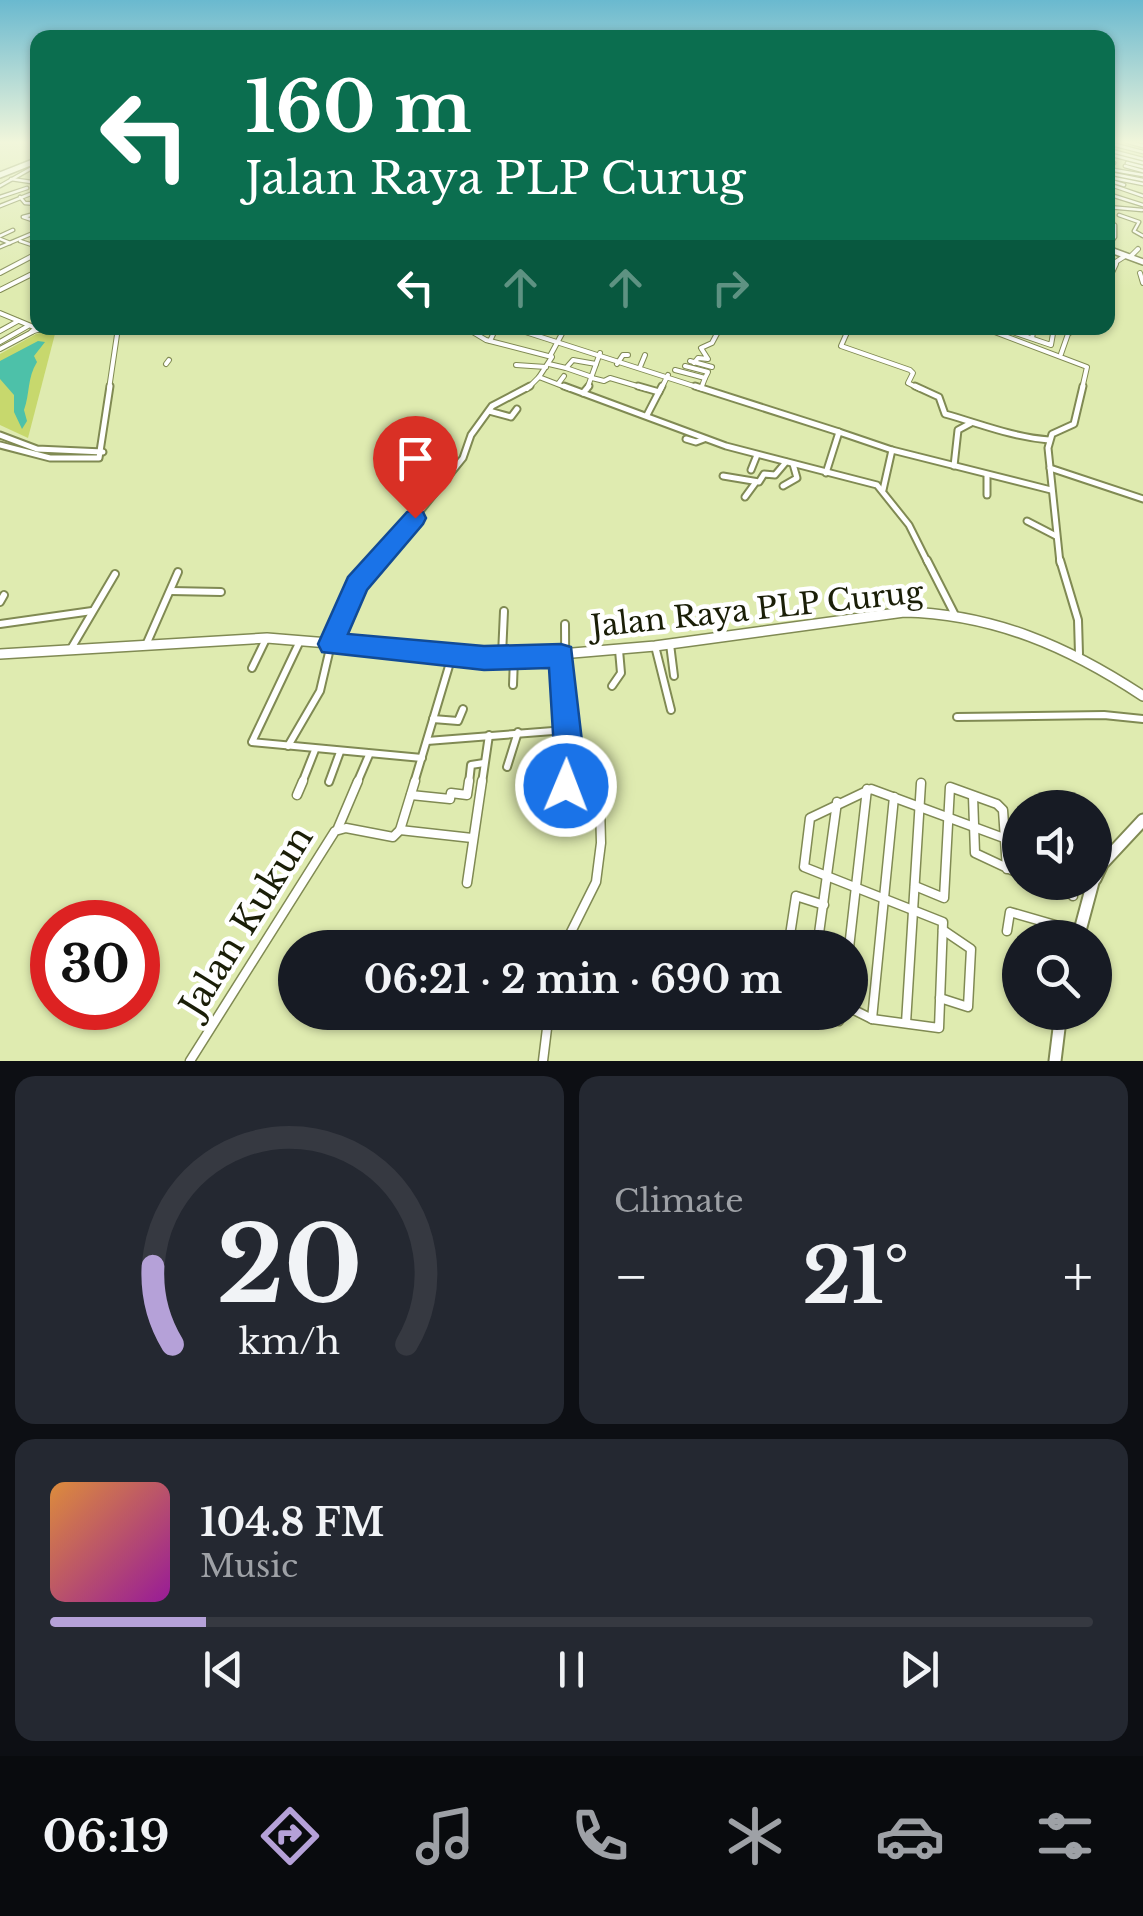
<!DOCTYPE html>
<html lang="en">
<head>
<meta charset="utf-8">
<style>
  :root { --surface:#171b24; --page:#242831; --text:#f1f3f6; --muted:#9ea1a6; --line:#363941; --accent:#b5a1d8 }
  body { margin:0; font-family:"Libre Baskerville",serif; background:var(--page); color:var(--text); height:100vh; display:flex; flex-direction:column; font-size:38px; white-space:nowrap }
  * { box-sizing:border-box; margin:0 }
  p { font-size:32px; color:var(--muted) }
  .icon { flex:none; width:55px; height:55px; fill:none; stroke:currentColor; stroke-width:2; stroke-linecap:round; stroke-linejoin:round }
  .map { position:relative; height:1061px; overflow:hidden }
  .details { display:flex; flex-direction:column; gap:15px; padding:15px; background:#0d0f14; flex:1 }
  .details>* { flex:none }
  .top-card { position:absolute; left:30px; top:30px; width:1085px; height:305px; border-radius:20px; box-shadow:0 2px 8px #0004; background:#0b6e4f; color:#fff; overflow:hidden }
  .controls { position:absolute; left:1002px; top:790px; display:grid; gap:20px }
  .controls a { display:grid; place-items:center; width:110px; height:110px; border-radius:50%; background:var(--surface); box-shadow:0 2px 8px #0004; font-size:50px }
  .speed { position:absolute; left:30px; top:900px; display:flex; gap:20px; font-size:50px; font-weight:700; text-align:center }
  .speed>* { display:grid; place-content:center; width:130px; height:130px; border-radius:50%; background:var(--surface); box-shadow:0 2px 8px #0004; line-height:1 }
  .speed .limit { border:15px solid #d22; background:#fff; color:#111 }
  .pin { position:absolute; display:grid; place-items:center; width:85px; height:85px; color:#fff; margin:-102px -42px; border-radius:50% 50% 50% 0; rotate:-45deg; box-shadow:0 0 10px #0007 }
  .pin .icon { rotate:45deg }
  .me { position:absolute; width:110px; margin:-55px; rotate:1deg; stroke-linejoin:round; filter:drop-shadow(0 0 8px #0008) }
  .turn { display:flex; align-items:center; gap:35px; height:210px; padding:0 50px; font-size:45px }
  .turn .icon { width:130px; height:130px; stroke-width:2.5 }
  .turn b { display:block; font-size:70px; line-height:85px }
  .lanes { display:flex; align-items:center; height:95px; padding:0 50px; background:#0003; justify-content:center; gap:50px; direction:ltr }
  .lanes .off { opacity:.35 }
  .big { font-size:75px; font-weight:700; line-height:1.1 }
  .details .widget { flex:1; display:flex; flex-direction:column; justify-content:center; gap:15px; min-width:0; padding:0 35px; border-radius:20px; background:var(--page) }
  .details .dial { align-items:center; gap:0 }
  .dial svg { height:260px; overflow:visible; fill:none; stroke:var(--line); stroke-width:7; stroke-linecap:round; text-anchor:middle }
  .dial text { fill:var(--text); stroke:none }
  .song { display:flex; align-items:center; gap:30px }
  .cover { width:120px; height:120px; border-radius:15px; background:linear-gradient(135deg,hsl(30 70% 55%),hsl(300 70% 35%)) }
  .played { height:10px; border-radius:5px; background:linear-gradient(90deg,var(--accent) 15%,var(--line) 15%) }
  .keys { display:flex; justify-content:space-around; direction:ltr }
  .heat { display:flex; justify-content:space-between; align-items:center; font-size:55px; direction:ltr }
  .details .tiles { flex:1; display:grid; gap:15px; grid-template-columns:1fr 1fr }
  .widget:last-child { grid-column:span 2 }
  .trip { position:absolute; left:278px; top:930px; width:590px; height:100px; border-radius:50px; background:var(--surface); box-shadow:0 2px 8px #0004; font-weight:700; line-height:100px; text-align:center }
  .menu { display:flex; height:160px; justify-content:space-around; align-items:center; background:#090b0e; color:var(--muted) }
  .menu .icon { width:70px; height:70px }
  .menu .on { color:var(--accent) }
  .menu b { font-size:45px; color:var(--text) }
  .map>svg:first-child { display:block }
  .green { fill:#c7d86d }
  .water { fill:#4dc1a9 }
  .lines { fill:none; stroke-linecap:round; stroke-linejoin:round }
  .minor-far4-casing { stroke:#808a53; stroke-width:5 }
  .minor-far3-casing { stroke:#808a53; stroke-width:6 }
  .minor-far2-casing { stroke:#808a53; stroke-width:9 }
  .minor-far1-casing { stroke:#808a53; stroke-width:10 }
  .minor-casing { stroke:#808a53; stroke-width:11 }
  .major-far3-casing { stroke:#808a53; stroke-width:6 }
  .major-far2-casing { stroke:#808a53; stroke-width:8 }
  .major-far1-casing { stroke:#808a53; stroke-width:12 }
  .major-casing { stroke:#808a53; stroke-width:15 }
  .highway-casing { stroke:#808a53; stroke-width:8 }
  .minor-far4 { stroke:#fff; stroke-width:2.5 }
  .minor-far3 { stroke:#fff; stroke-width:4 }
  .minor-far2 { stroke:#fff; stroke-width:5 }
  .minor-far1 { stroke:#fff; stroke-width:6 }
  .minor { stroke:#fff; stroke-width:8 }
  .major-far3 { stroke:#fff; stroke-width:4 }
  .major-far2 { stroke:#fff; stroke-width:5 }
  .major-far1 { stroke:#fff; stroke-width:9 }
  .major { stroke:#fff; stroke-width:11 }
  .highway { stroke:#fff; stroke-width:5 }
  .route { fill:#1a73e8; stroke:#114b97; stroke-width:2.5 }
  .labels { text-anchor:middle; dominant-baseline:central; stroke-width:9; stroke-linejoin:round; paint-order:stroke }
  .street-label { font-size:30px; fill:#1a1e07; stroke:#fff }
  .near-street-label { font-size:35px; fill:#1a1e07; stroke:#fff }
</style>
</head>
<body>
<div class="map">
<svg width="1143" height="1061" viewBox="0 0 1143 1061">
  <rect width="100%" height="100%" fill="#dfebb0"/>
  <path class="green" d="M56 330 28 438 0 425V354L36 334Z"/>
  <path class="water" d="M38 341 45 342 34 356 37 362C27 378 30 394 24 410L27 421 22 429 14 412V395L0 379V361Z"/>
  <g class="lines">
    <g class="minor-far4-casing">
      <g id="minor-far4">
        <path d="M1125 141 1143 146"/>
        <path d="M1139 141 1143 142"/>
        <path d="M1108 143 1143 152"/>
        <path d="M1108 150 1143 159"/>
        <path d="M1108 154 1143 163"/>
        <path d="M1108 161 1114 163"/>
        <path d="M1127 163 1143 167"/>
        <path d="M1125 166 1143 171"/>
        <path d="M1108 169 1143 175"/>
        <path d="M1108 173 1143 180"/>
        <path d="M1108 177 1143 184"/>
        <path d="M11 179 38 183"/>
        <path d="M1108 180 1124 185"/>
        <path d="M1108 184 1143 196"/>
        <path d="M0 186 30 169"/>
        <path d="M1108 194 1143 205"/>
        <path d="M0 197 27 188"/>
        <path d="M20 197 25 203 38 204"/>
        <path d="M0 206 38 191"/>
        <path d="M1108 207 1142 210"/>
        <path d="M38 213 23 217 38 222"/>
        <path d="M1119 215 1139 222 1134 231 1143 236"/>
        <path d="M1108 222 1115 225V237L1108 246"/>
        <path d="M0 236 13 230"/>
        <path d="M0 239 10 243"/>
        <path d="M20 241 38 247"/>
        <path d="M0 247 38 231"/>
      </g>
    </g>
    <g class="minor-far3-casing">
      <g id="minor-far3">
        <path d="M1130 257 1138 249"/>
        <path d="M1108 267 1125 256"/>
        <path d="M0 273 38 253"/>
        <path d="M1140 273 1143 283"/>
        <path d="M1108 281 1116 264"/>
        <path d="M0 290 38 271"/>
        <path d="M0 313 36 328"/>
        <path d="M36 328 40 329 31 332Z"/>
        <path d="M466 328 486 340 552 357 539 377 570 389"/>
        <path d="M513 328 703 389"/>
        <path d="M849 328 841 346 910 370 913 373 908 383 920 389"/>
        <path d="M984 328 1087 367 1082 389"/>
        <path d="M1001 328 1051 345 1054 328"/>
        <path d="M39 330 55 328"/>
        <path d="M0 331 18 321"/>
        <path d="M1032 338 1034 328"/>
        <path d="M490 341 496 328"/>
        <path d="M0 342 28 326"/>
        <path d="M0 349 32 332"/>
        <path d="M1061 354 1068 334 1076 328"/>
        <path d="M550 356 565 328"/>
        <path d="M690 361 712 367"/>
        <path d="M694 363 698 358 708 359 701 348 712 343 720 328"/>
        <path d="M166 364 169 360"/>
        <path d="M549 364 566 368 573 360 596 364"/>
        <path d="M617 364 623 355H628"/>
        <path d="M516 365 546 367"/>
        <path d="M685 366 708 372 705 378"/>
        <path d="M640 367 645 355"/>
        <path d="M566 368 592 377"/>
        <path d="M675 370 705 378 702 386"/>
        <path d="M592 378 604 381 610 378 647 389"/>
        <path d="M558 384 564 376"/>
        <path d="M109 389 118 328"/>
        <path d="M527 389 539 377"/>
        <path d="M587 389 600 353"/>
        <path d="M661 389 668 375"/>
      </g>
    </g>
    <g class="minor-far2-casing">
      <g id="minor-far2">
        <path d="M564 386 726 446 877 485 909 525 928 563"/>
        <path d="M638 386 659 392"/>
        <path d="M695 386 839 432"/>
        <path d="M915 386 939 397 945 414C981 424 1012 437 1049 440"/>
        <path d="M583 393 589 386"/>
        <path d="M489 411 511 417 517 409"/>
        <path d="M647 415 662 386"/>
        <path d="M0 435 37 449 103 452"/>
        <path d="M686 439 696 442 704 439"/>
        <path d="M0 445 50 458H99L110 386"/>
        <path d="M954 466 958 430 971 423"/>
        <path d="M1050 468 1143 499"/>
        <path d="M751 470 757 455"/>
        <path d="M826 473 839 432 892 450"/>
        <path d="M987 475V495"/>
        <path d="M723 476 759 482 764 474 775 475 786 462"/>
        <path d="M783 486 797 478 793 464"/>
        <path d="M883 490 892 450 1051 490"/>
        <path d="M745 497 756 482"/>
        <path d="M1027 521 1056 536"/>
        <path d="M378 563 463 458 471 435 492 406 530 386"/>
        <path d="M1060 563 1048 448 1052 434 1074 424 1083 386"/>
      </g>
    </g>
    <g class="minor-far1-casing">
      <g id="minor-far1">
        <path d="M927 560 955 615"/>
        <path d="M1060 560 1078 620 1079 654"/>
        <path d="M171 591 221 592"/>
        <path d="M0 602 4 595"/>
        <path d="M0 624 92 611"/>
        <path d="M565 624 566 783"/>
        <path d="M300 641 252 742 422 758"/>
        <path d="M670 644 674 676"/>
        <path d="M146 645 178 572"/>
        <path d="M655 646 671 710"/>
        <path d="M72 647 115 574"/>
        <path d="M502 655 504 611"/>
        <path d="M252 668 266 639"/>
        <path d="M513 685 514 658"/>
        <path d="M612 686 621 673 619 650"/>
        <path d="M957 717 1104 715 1143 719"/>
        <path d="M433 719 458 721 463 709"/>
        <path d="M427 741 566 730"/>
        <path d="M288 746 320 691 331 644 357 584 381 560"/>
        <path d="M507 767 518 732"/>
        <path d="M329 782 340 752"/>
        <path d="M302 783 315 750"/>
        <path d="M357 783 369 755"/>
        <path d="M414 783 452 656"/>
        <path d="M469 783 471 765 484 763"/>
        <path d="M482 783 489 735"/>
      </g>
    </g>
    <g class="minor-casing">
      <g id="minor">
        <path d="M297 795 303 781"/>
        <path d="M411 795 450 799 451 793 467 795 469 781"/>
        <path d="M973 796 975 853 1020 874"/>
        <path d="M338 828 358 781"/>
        <path d="M400 830 472 838"/>
        <path d="M1072 882 1073 896"/>
        <path d="M467 883 482 781"/>
        <path d="M915 886 944 898 950 787 997 804 1003 810 1007 869"/>
        <path d="M1007 931 1010 912 1076 931"/>
        <path d="M563 948 596 882 601 843 600 804 566 787 567 781"/>
        <path d="M788 948 796 896 824 905"/>
        <path d="M817 948 837 802"/>
        <path d="M849 948 867 789"/>
        <path d="M940 998 968 1007 971 949 943 930"/>
        <path d="M850 1008 872 1019 894 797"/>
        <path d="M814 1012 839 1021 841 1012"/>
        <path d="M872 1019 939 1028 943 922 804 867 810 818 871 789 1020 844"/>
        <path d="M906 1023 921 783"/>
        <path d="M190 1061 335 831 346 828 393 837 400 830 415 781"/>
        <path d="M543 1061 549 1012"/>
      </g>
    </g>
    <g class="major-far3-casing">
      <path id="major-far3" d="M1108 249 1113 251"/>
    </g>
    <g class="major-far2-casing">
      <path id="major-far2" d="M1108 249 1143 262"/>
    </g>
    <g class="major-far1-casing">
      <path id="major-far1" d="M0 654 267 638 514 658 655 646 904 612C994 614 1069 647 1143 696"/>
    </g>
    <g class="major-casing">
      <g id="major">
        <path d="M1095 879 1102 864 1143 820"/>
        <path d="M1078 938 1093 882"/>
        <path d="M1055 1061 1061 1012"/>
      </g>
    </g>
    <g class="highway-casing">
      <path id="highway" d="M0 175 38 160"/>
    </g>
    <use href="#minor-far4" class="minor-far4"/>
    <use href="#minor-far3" class="minor-far3"/>
    <use href="#minor-far2" class="minor-far2"/>
    <use href="#minor-far1" class="minor-far1"/>
    <use href="#minor" class="minor"/>
    <use href="#major-far3" class="major-far3"/>
    <use href="#major-far2" class="major-far2"/>
    <use href="#major-far1" class="major-far1"/>
    <use href="#major" class="major"/>
    <use href="#highway" class="highway"/>
  </g>
  <linearGradient id="sky" x2="0" y2="1"><stop stop-color="#6ab9cf"/><stop offset="0.49" stop-color="#f1f6db"/><stop offset="1" stop-color="#f1f6db" stop-opacity="0"/></linearGradient>
  <rect width="1143" height="290" fill="url(#sky)"/>
  <path class="route" d="M415 509 423 512 426 518 423 524 367 590 348 634 484 646 561 644 571 647 583 750 576 797 566 802 555 797 551 786 554 750 549 668 484 670 322 652 318 644 348 577 407 512Z"/>
  <g class="labels">
    <g class="street-label">
      <text transform="translate(757 609) rotate(-6)">Jalan Raya PLP Curug</text>
    </g>
    <g class="near-street-label">
      <text transform="translate(246 921) rotate(-58)">Jalan Kukun</text>
    </g>
  </g>
</svg>
<div class="controls">
<a><svg class="icon" aria-label="sound" viewBox="0 0 24 24"><path d="M4 9h4l5-4v14l-5-4H4zM17 9q2 3 0 6"/></svg></a>
<a><svg class="icon" aria-label="search" viewBox="0 0 24 24"><circle cx="10" cy="10" r="6"/><path d="M15 15l6 6"/></svg></a>
</div>
<div class="speed"><div class="limit">30</div></div>
<div class="pin" style="left:415px;top:518px;background:#d93025"><svg class="icon" aria-label="arrive" viewBox="0 0 24 24"><path d="M6 21V4h12l-3 4 3 4H6"/></svg></div>
<svg class="me" style="left:566px;top:786px" viewBox="-20 -20 40 40"><circle r="17" fill="#1a73e8" stroke="#fff" stroke-width="3"/><path d="M0-11L8 9 0 5-8 9z" fill="#fff"/></svg>
<div class="trip">06:21 · 2 min · 690 m</div>
<div class="top-card">
<div class="turn"><svg class="icon" aria-label="left" viewBox="0 0 24 24"><path d="M17 20v-9H6M10 6l-5 5 5 5"/></svg><div><b>160 m</b>Jalan Raya PLP Curug</div></div>
<div class="lanes"><svg class="icon" aria-label="left" viewBox="0 0 24 24"><path d="M17 20v-9H6M10 6l-5 5 5 5"/></svg><svg class="icon off" aria-label="ahead" viewBox="0 0 24 24"><path d="M12 20V5M6 11l6-6 6 6"/></svg><svg class="icon off" aria-label="ahead" viewBox="0 0 24 24"><path d="M12 20V5M6 11l6-6 6 6"/></svg><svg class="icon off" aria-label="right" viewBox="0 0 24 24"><path d="M7 20v-9h11M14 6l5 5-5 5"/></svg></div>
</div>
</div>
<section class="details">
<div class="tiles">
<div class="widget dial"><svg viewBox="0 0 100 80">
<path d="M14 69A42 42 0 1 1 86 69"/>
<path d="M14 69A42 42 0 0 1 8 45" stroke="#b5a1d8"/>
<text x="50" y="56" font-size="32" font-weight="700">20</text>
<text x="50" y="72" font-size="11">km/h</text>
</svg></div>
<div class="widget"><p>Climate</p>
<div class="heat"><a>−</a><b class="big">21°</b><a>+</a></div>
</div>
<div class="widget">
<div class="song"><i class="cover"></i><div><b>104.8 FM</b><p>Music</p></div></div>
<div class="played"></div>
<div class="keys"><svg class="icon" aria-label="previous" viewBox="0 0 24 24"><path d="M18 5L8 12l10 7zM5 5v14"/></svg><svg class="icon" aria-label="pause" viewBox="0 0 24 24"><path d="M8 5v14M16 5v14"/></svg><svg class="icon" aria-label="next" viewBox="0 0 24 24"><path d="M6 5l10 7-10 7zM19 5v14"/></svg></div>
</div>
</div>
</section>
<nav class="menu">
<b>06:19</b>
<svg class="icon on" aria-label="directions" viewBox="0 0 24 24"><path d="M12 3l9 9-9 9-9-9zM9 14v-3h6M13 9l2 2-2 2"/></svg>
<svg class="icon" aria-label="music" viewBox="0 0 24 24"><path d="M9 18V5l10-2v13"/><circle cx="6" cy="18" r="3"/><circle cx="16" cy="16" r="3"/></svg>
<svg class="icon" aria-label="phone" viewBox="0 0 24 24"><path d="M5 4h4l2 5-3 2q2 4 5 5l2-3 5 2v4C11 20 4 13 5 4z"/></svg>
<svg class="icon" aria-label="climate" viewBox="0 0 24 24"><path d="M12 3v18M4 7l16 10M4 17L20 7"/></svg>
<svg class="icon" aria-label="car" viewBox="0 0 24 24"><path d="M5 17H2v-5l4-1 3-4h7l3 4 3 1v5h-3M9 17h6M6 11h13"/><circle cx="7" cy="17" r="2"/><circle cx="17" cy="17" r="2"/></svg>
<svg class="icon" aria-label="filters" viewBox="0 0 24 24"><path d="M4 7h16M4 17h16"/><circle cx="9" cy="7" r="2"/><circle cx="15" cy="17" r="2"/></svg>
</nav>
</body>
</html>
